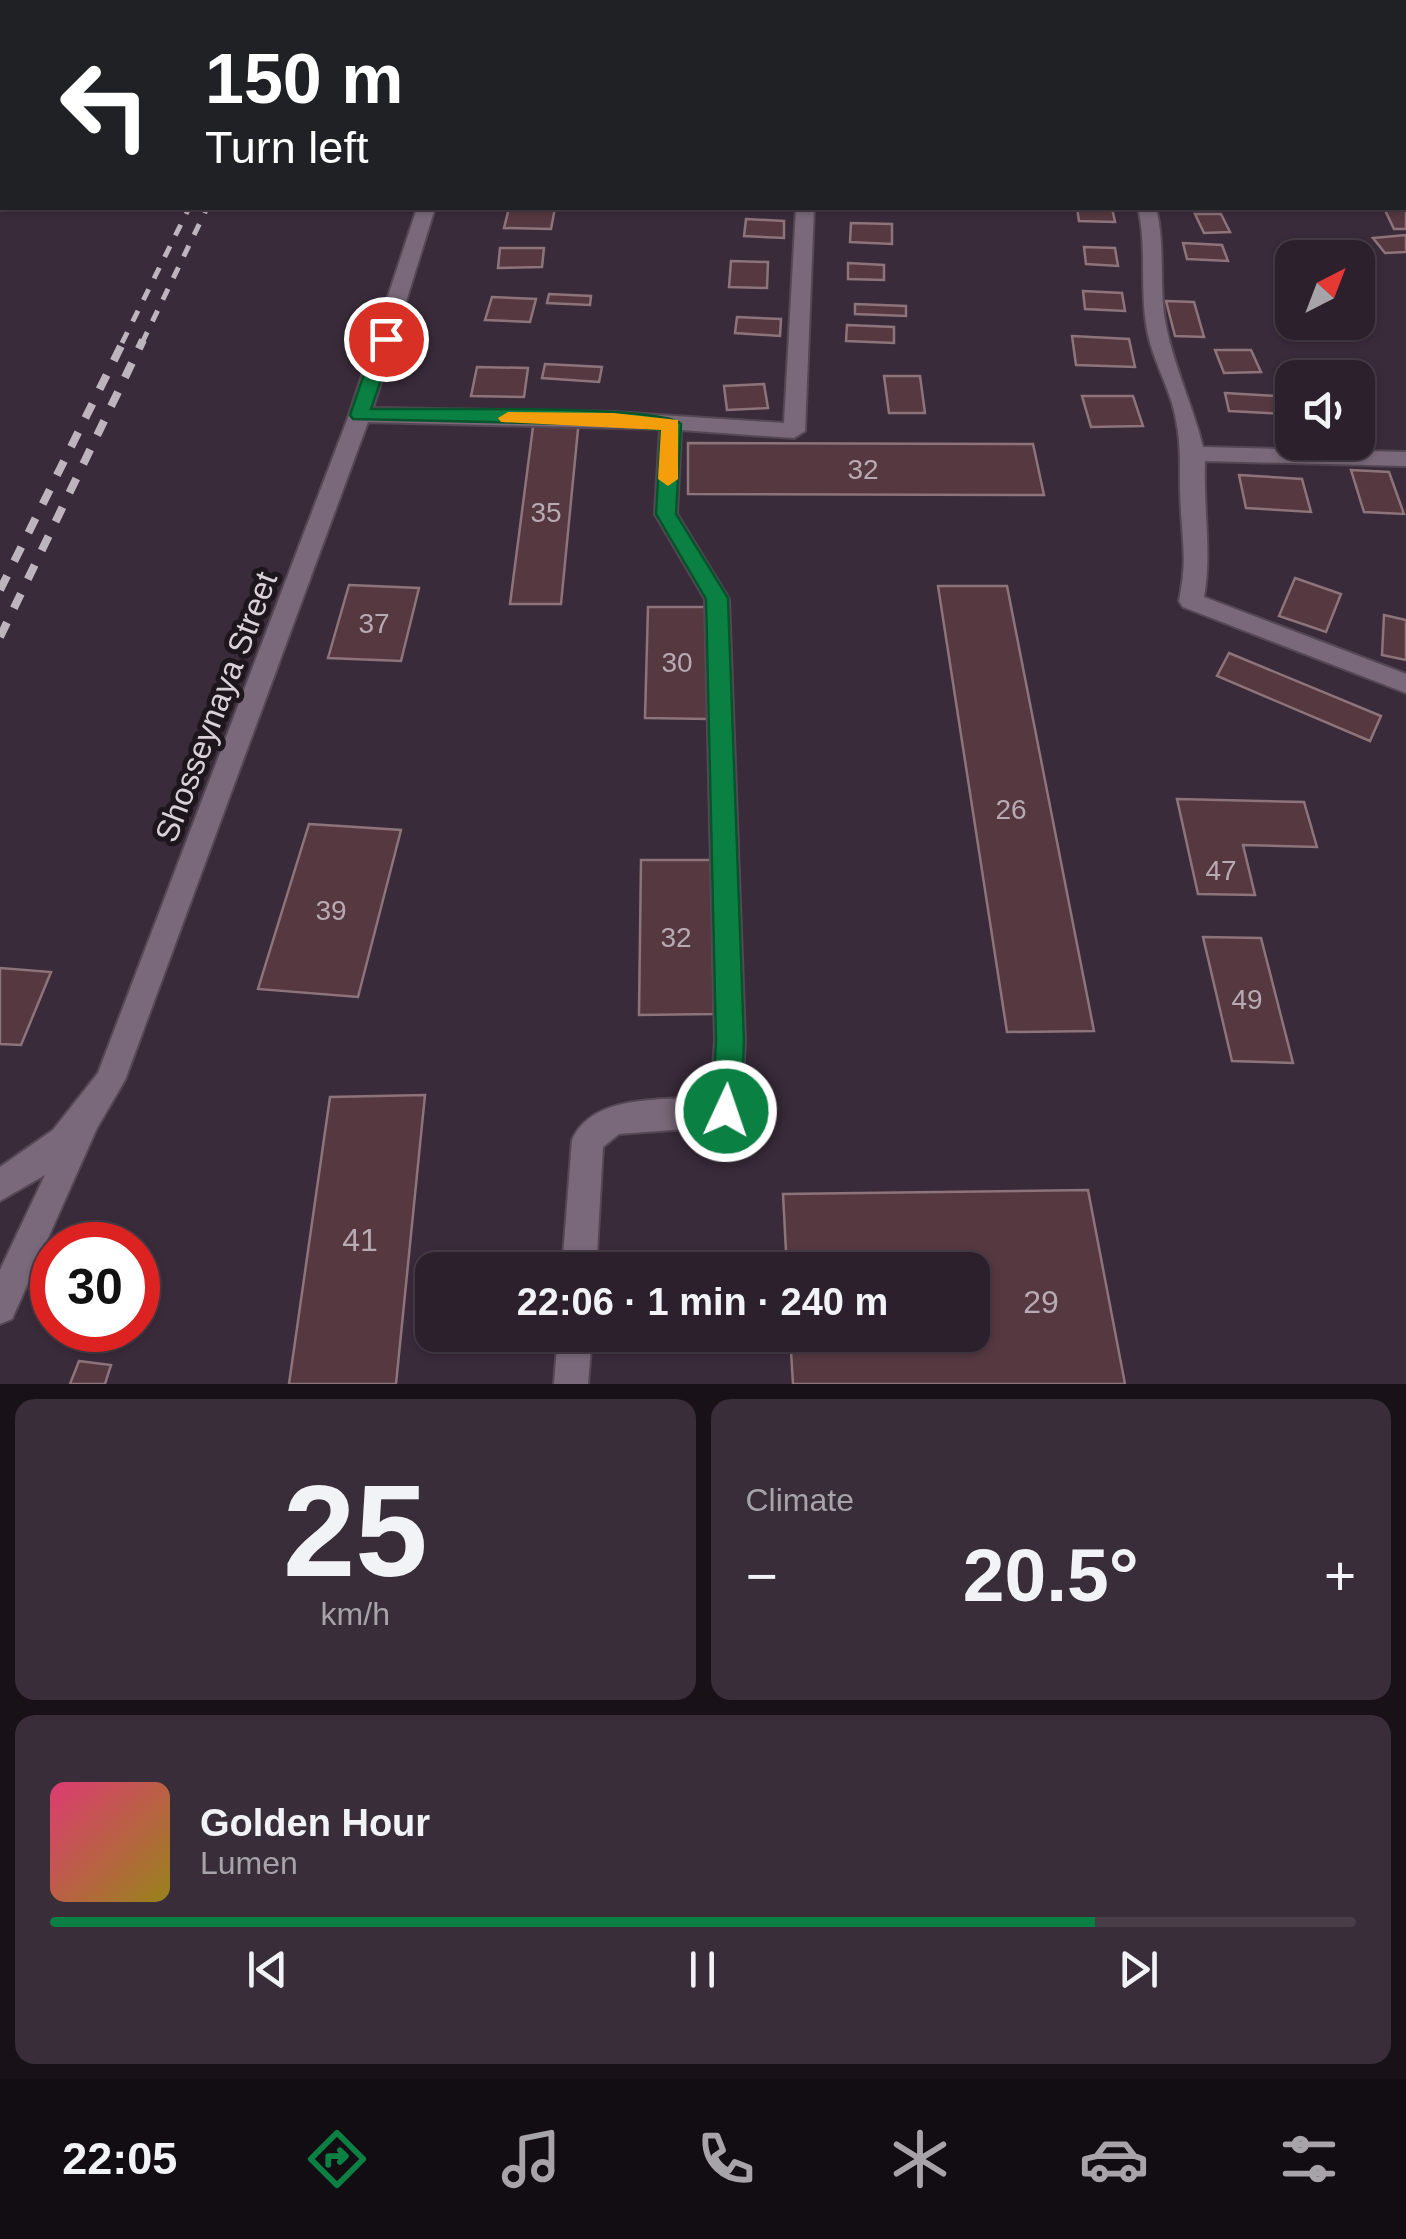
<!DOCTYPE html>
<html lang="en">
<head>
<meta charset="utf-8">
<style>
  :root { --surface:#2c202c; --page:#382d38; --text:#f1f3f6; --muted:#a6a3a9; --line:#483e48; --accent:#0b8043 }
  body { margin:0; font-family:Helvetica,sans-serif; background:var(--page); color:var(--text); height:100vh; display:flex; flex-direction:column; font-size:38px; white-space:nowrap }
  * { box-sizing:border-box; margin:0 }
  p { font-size:32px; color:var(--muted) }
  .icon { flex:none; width:55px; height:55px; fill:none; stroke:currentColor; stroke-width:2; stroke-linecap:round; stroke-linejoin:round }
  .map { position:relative; height:1384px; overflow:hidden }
  .drawer { display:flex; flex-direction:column; gap:15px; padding:15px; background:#181218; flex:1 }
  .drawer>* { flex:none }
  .top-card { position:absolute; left:0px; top:0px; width:1408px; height:210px; box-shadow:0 2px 8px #0004,0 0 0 2px var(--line); background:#202124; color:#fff; overflow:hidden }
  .needle { width:65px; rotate:42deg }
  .buttons { position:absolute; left:1275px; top:240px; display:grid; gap:20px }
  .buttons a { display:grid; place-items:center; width:100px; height:100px; border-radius:20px; background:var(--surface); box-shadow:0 2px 8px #0004,0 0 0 2px var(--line); font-size:50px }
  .speed { position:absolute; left:30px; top:1222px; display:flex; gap:20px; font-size:50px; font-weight:700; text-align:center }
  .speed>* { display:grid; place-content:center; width:130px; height:130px; border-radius:50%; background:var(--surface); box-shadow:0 2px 8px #0004,0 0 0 2px var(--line); line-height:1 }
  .speed .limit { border:15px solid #d22; background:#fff; color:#111 }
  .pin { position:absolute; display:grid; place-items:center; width:85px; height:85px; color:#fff; margin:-42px; border:5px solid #fff; border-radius:50%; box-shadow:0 2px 10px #0007 }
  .me { position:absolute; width:110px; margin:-55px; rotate:3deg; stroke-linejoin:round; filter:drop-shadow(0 0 8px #0008) }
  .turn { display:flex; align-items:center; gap:35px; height:210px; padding:0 40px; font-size:45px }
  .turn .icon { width:130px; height:130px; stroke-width:2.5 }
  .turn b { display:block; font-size:70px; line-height:85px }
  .big { font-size:75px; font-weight:700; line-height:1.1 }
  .drawer .tile { flex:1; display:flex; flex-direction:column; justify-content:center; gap:15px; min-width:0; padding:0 35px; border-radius:20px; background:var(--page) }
  .drawer .dial { align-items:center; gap:0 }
  .dial b { font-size:130px; line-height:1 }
  .song { display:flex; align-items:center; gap:30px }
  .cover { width:120px; height:120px; border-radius:15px; background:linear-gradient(135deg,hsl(340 70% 55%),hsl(50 70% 35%)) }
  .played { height:10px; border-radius:5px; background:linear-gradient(90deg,var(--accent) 80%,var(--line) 80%) }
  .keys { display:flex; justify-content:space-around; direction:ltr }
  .heat { display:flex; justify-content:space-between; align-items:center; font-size:55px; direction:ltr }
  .drawer .tiles { flex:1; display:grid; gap:15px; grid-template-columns:1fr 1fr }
  .tile:last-child { grid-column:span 2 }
  .trip { position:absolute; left:415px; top:1252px; width:575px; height:100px; border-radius:20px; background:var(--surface); box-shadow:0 2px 8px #0004,0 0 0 2px var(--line); font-weight:700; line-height:100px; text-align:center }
  .menu { display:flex; height:160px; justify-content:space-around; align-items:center; background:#120d12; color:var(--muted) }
  .menu .icon { width:70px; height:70px }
  .menu .current { color:var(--accent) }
  .menu b { font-size:45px; color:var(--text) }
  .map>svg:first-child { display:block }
  .building { fill:#563841; stroke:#8d747a; stroke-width:2.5 }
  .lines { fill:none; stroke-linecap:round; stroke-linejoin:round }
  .minor-casing { stroke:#554855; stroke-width:4 }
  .minor { fill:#7a697a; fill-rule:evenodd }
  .rail-far1 { stroke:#beb4be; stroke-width:5; stroke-dasharray:12 12; stroke-linecap:butt }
  .rail { stroke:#beb4be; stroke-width:8; stroke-dasharray:16 16; stroke-linecap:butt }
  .route { fill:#0b8043; stroke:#07532c; stroke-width:2.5 }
  .slow { fill:#f59e0b }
  .labels { text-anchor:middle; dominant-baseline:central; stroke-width:10; stroke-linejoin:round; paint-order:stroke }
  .number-label { font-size:28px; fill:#b8aab3 }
  .street-label { font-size:32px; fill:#d9d0d9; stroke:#1d161d }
  .near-number-label { font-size:32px; fill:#b8aab3 }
</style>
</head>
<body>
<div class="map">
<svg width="1406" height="1384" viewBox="0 0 1406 1384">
  <rect width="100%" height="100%" fill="#3a2b3a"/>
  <g class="building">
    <path d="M1406 206V229H1394L1384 208Z"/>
    <path d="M509 208H555L551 229 504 228Z"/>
    <path d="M1077 208H1112L1115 222 1079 221Z"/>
    <path d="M1195 214H1221L1230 232 1204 233Z"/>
    <path d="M746 219 784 221V238L744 236Z"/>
    <path d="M851 223 892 224V244L850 242Z"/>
    <path d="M1406 235V252L1385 253 1373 238Z"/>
    <path d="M1183 243 1222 245 1228 261 1187 259Z"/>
    <path d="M1084 247 1115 248 1118 266 1086 264Z"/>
    <path d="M500 248H544L542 267 498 268Z"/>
    <path d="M731 261 768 262 767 288 729 287Z"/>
    <path d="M848 263 884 265V280L848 279Z"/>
    <path d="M1083 291 1122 293 1125 311 1085 309Z"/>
    <path d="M549 294 591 296 590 305 547 303Z"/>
    <path d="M492 297 536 299 530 322 485 320Z"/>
    <path d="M1166 301 1194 302 1204 337 1175 336Z"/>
    <path d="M855 304 906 306V316L855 314Z"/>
    <path d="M737 317 781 319 780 336 735 333Z"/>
    <path d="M847 325 894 327V343L846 341Z"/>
    <path d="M1072 336 1129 339 1135 367 1076 365Z"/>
    <path d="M1215 350H1251L1261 372 1224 373Z"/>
    <path d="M545 364 602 367 599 382 542 378Z"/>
    <path d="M477 367 528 368 524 397 471 396Z"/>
    <path d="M884 376H920L925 413H889Z"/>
    <path d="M764 384 768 408 727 410 724 386Z"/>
    <path d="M1225 393 1278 396 1284 414 1229 411Z"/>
    <path d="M1082 396H1133L1143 426 1091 427Z"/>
    <path d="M534 419H579L561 604H510Z"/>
    <path d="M688 443 1033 444 1044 495 688 494Z"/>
    <path d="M1351 470 1389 472 1404 514 1364 512Z"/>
    <path d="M1239 475 1302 479 1311 512 1246 508Z"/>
    <path d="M1295 578 1341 594 1326 632 1279 616Z"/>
    <path d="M349 585 419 588 401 661 328 658Z"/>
    <path d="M938 586H1007L1094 1031 1007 1032Z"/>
    <path d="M648 607H708V719L645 718Z"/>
    <path d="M1384 615 1406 620V660L1382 655Z"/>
    <path d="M1229 653 1381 716 1370 741 1217 676Z"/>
    <path d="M1177 799 1304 802 1317 847 1243 845 1255 895 1198 894Z"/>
    <path d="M309 824 401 830 358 997 258 989Z"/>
    <path d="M641 860H711L714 1014 639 1015Z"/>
    <path d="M1203 937 1261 938 1293 1063 1232 1061Z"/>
    <path d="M0 968 51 972 21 1045 0 1044Z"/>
    <path d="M425 1095 396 1384H289L330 1097Z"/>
    <path d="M1088 1190 1125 1384H793L790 1335H972V1270H787L783 1194Z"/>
    <path d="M79 1361 111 1365 105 1384H70Z"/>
  </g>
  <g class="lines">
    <g class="minor-casing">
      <g id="minor">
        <path d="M808 0H824V2H809Z"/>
        <path d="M1090 0H1106L1107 2H1092Z"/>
        <path d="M1292 0H1309L1311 2H1294Z"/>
        <rect x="1405" y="85" width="1" height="11"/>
        <path d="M417 208H435L373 408 613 412 784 423 796 208H814L805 431 794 438 681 430 677 514 729 599 745 1041 741 1111 737 1121 726 1126 619 1134 603 1147 596 1270H562L572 1140C593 1092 668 1101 711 1097L715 1041 705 599 655 514 660 429 368 422 125 1080 97 1128 12 1319 0 1324V1270L45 1175 0 1201V1167L53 1130 98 1073 349 415Z"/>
        <path d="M1138 208H1156C1166 247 1158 286 1166 326 1174 367 1193 406 1203 447L1406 452V466L1205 461C1203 508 1212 551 1204 597L1406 674V693L1183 607 1179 601C1187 560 1183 549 1181 510 1178 468 1184 446 1172 403 1164 377 1149 350 1146 323 1140 284 1147 246 1138 208Z"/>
        <path d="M558 1335H592L588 1384H554Z"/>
      </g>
    </g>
    <use href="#minor" class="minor"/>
    <g class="rail-far1">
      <path d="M122 343 189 208"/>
      <path d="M142 343 207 208"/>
    </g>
    <g class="rail">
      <path d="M0 590 124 340"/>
      <path d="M0 637 143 340"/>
    </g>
  </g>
  <path class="route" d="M386 333 395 339 371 409C416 410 660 404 681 424L676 514 728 598 744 1041 741 1111 736 1121 726 1125 717 1121 712 1111 716 1041 706 599 656 514 661 430 613 425 353 419 350 415 376 339Z"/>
  <path class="slow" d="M508 412 613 413 678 420V479L668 486 658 479 661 430 501 422 498 418Z"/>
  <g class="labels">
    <g class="number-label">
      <text x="863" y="469">32</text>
      <text x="546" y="512">35</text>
      <text x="374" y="623">37</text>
      <text x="677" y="662">30</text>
      <text x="1011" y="809">26</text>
      <text x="1221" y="870">47</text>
      <text x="331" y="910">39</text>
      <text x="676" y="937">32</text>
      <text x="1247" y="999">49</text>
    </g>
    <g class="street-label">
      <text transform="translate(216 707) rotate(-69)">Shosseynaya Street</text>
    </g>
    <g class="near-number-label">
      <text x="360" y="1240">41</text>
      <text x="1041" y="1302">29</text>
    </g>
  </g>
</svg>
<div class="buttons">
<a><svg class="needle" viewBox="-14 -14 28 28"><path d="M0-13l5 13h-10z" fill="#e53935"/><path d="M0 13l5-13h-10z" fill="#a6a3a9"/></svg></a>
<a><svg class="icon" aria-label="sound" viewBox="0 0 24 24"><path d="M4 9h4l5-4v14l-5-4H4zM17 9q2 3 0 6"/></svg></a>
</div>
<div class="speed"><div class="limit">30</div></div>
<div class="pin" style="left:386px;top:339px;background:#d93025"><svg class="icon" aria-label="arrive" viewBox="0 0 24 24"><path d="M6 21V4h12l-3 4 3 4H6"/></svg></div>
<svg class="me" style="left:726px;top:1111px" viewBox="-20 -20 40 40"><circle r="17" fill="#0b8043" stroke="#fff" stroke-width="3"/><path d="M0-11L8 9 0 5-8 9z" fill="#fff"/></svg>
<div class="trip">22:06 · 1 min · 240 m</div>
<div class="top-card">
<div class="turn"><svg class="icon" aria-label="left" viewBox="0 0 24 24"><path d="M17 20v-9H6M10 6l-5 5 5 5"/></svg><div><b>150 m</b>Turn left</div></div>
</div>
</div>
<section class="drawer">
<div class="tiles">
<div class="tile dial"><b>25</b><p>km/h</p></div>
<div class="tile"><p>Climate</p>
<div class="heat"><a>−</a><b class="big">20.5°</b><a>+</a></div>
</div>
<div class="tile">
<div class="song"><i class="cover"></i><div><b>Golden Hour</b><p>Lumen</p></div></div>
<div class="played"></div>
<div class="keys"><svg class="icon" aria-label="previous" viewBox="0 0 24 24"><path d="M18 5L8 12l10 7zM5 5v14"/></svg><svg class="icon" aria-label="pause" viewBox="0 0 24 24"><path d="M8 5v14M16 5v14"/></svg><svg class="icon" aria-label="next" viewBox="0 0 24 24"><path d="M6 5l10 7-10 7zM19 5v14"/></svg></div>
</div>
</div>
</section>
<nav class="menu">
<b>22:05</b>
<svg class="icon current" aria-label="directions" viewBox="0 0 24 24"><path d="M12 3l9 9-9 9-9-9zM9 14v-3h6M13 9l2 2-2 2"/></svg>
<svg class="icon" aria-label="music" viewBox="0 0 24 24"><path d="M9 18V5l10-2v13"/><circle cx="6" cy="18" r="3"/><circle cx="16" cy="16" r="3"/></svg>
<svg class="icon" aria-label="phone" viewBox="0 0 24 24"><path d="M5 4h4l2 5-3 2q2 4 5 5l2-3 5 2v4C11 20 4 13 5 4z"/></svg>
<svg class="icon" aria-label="climate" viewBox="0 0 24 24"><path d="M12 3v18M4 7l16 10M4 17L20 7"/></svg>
<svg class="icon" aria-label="car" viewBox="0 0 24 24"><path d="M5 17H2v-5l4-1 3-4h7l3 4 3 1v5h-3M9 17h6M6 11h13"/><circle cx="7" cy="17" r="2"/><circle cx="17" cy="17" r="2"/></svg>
<svg class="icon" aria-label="filters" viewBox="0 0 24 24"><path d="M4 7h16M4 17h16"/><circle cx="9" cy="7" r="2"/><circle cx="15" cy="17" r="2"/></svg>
</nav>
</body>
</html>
